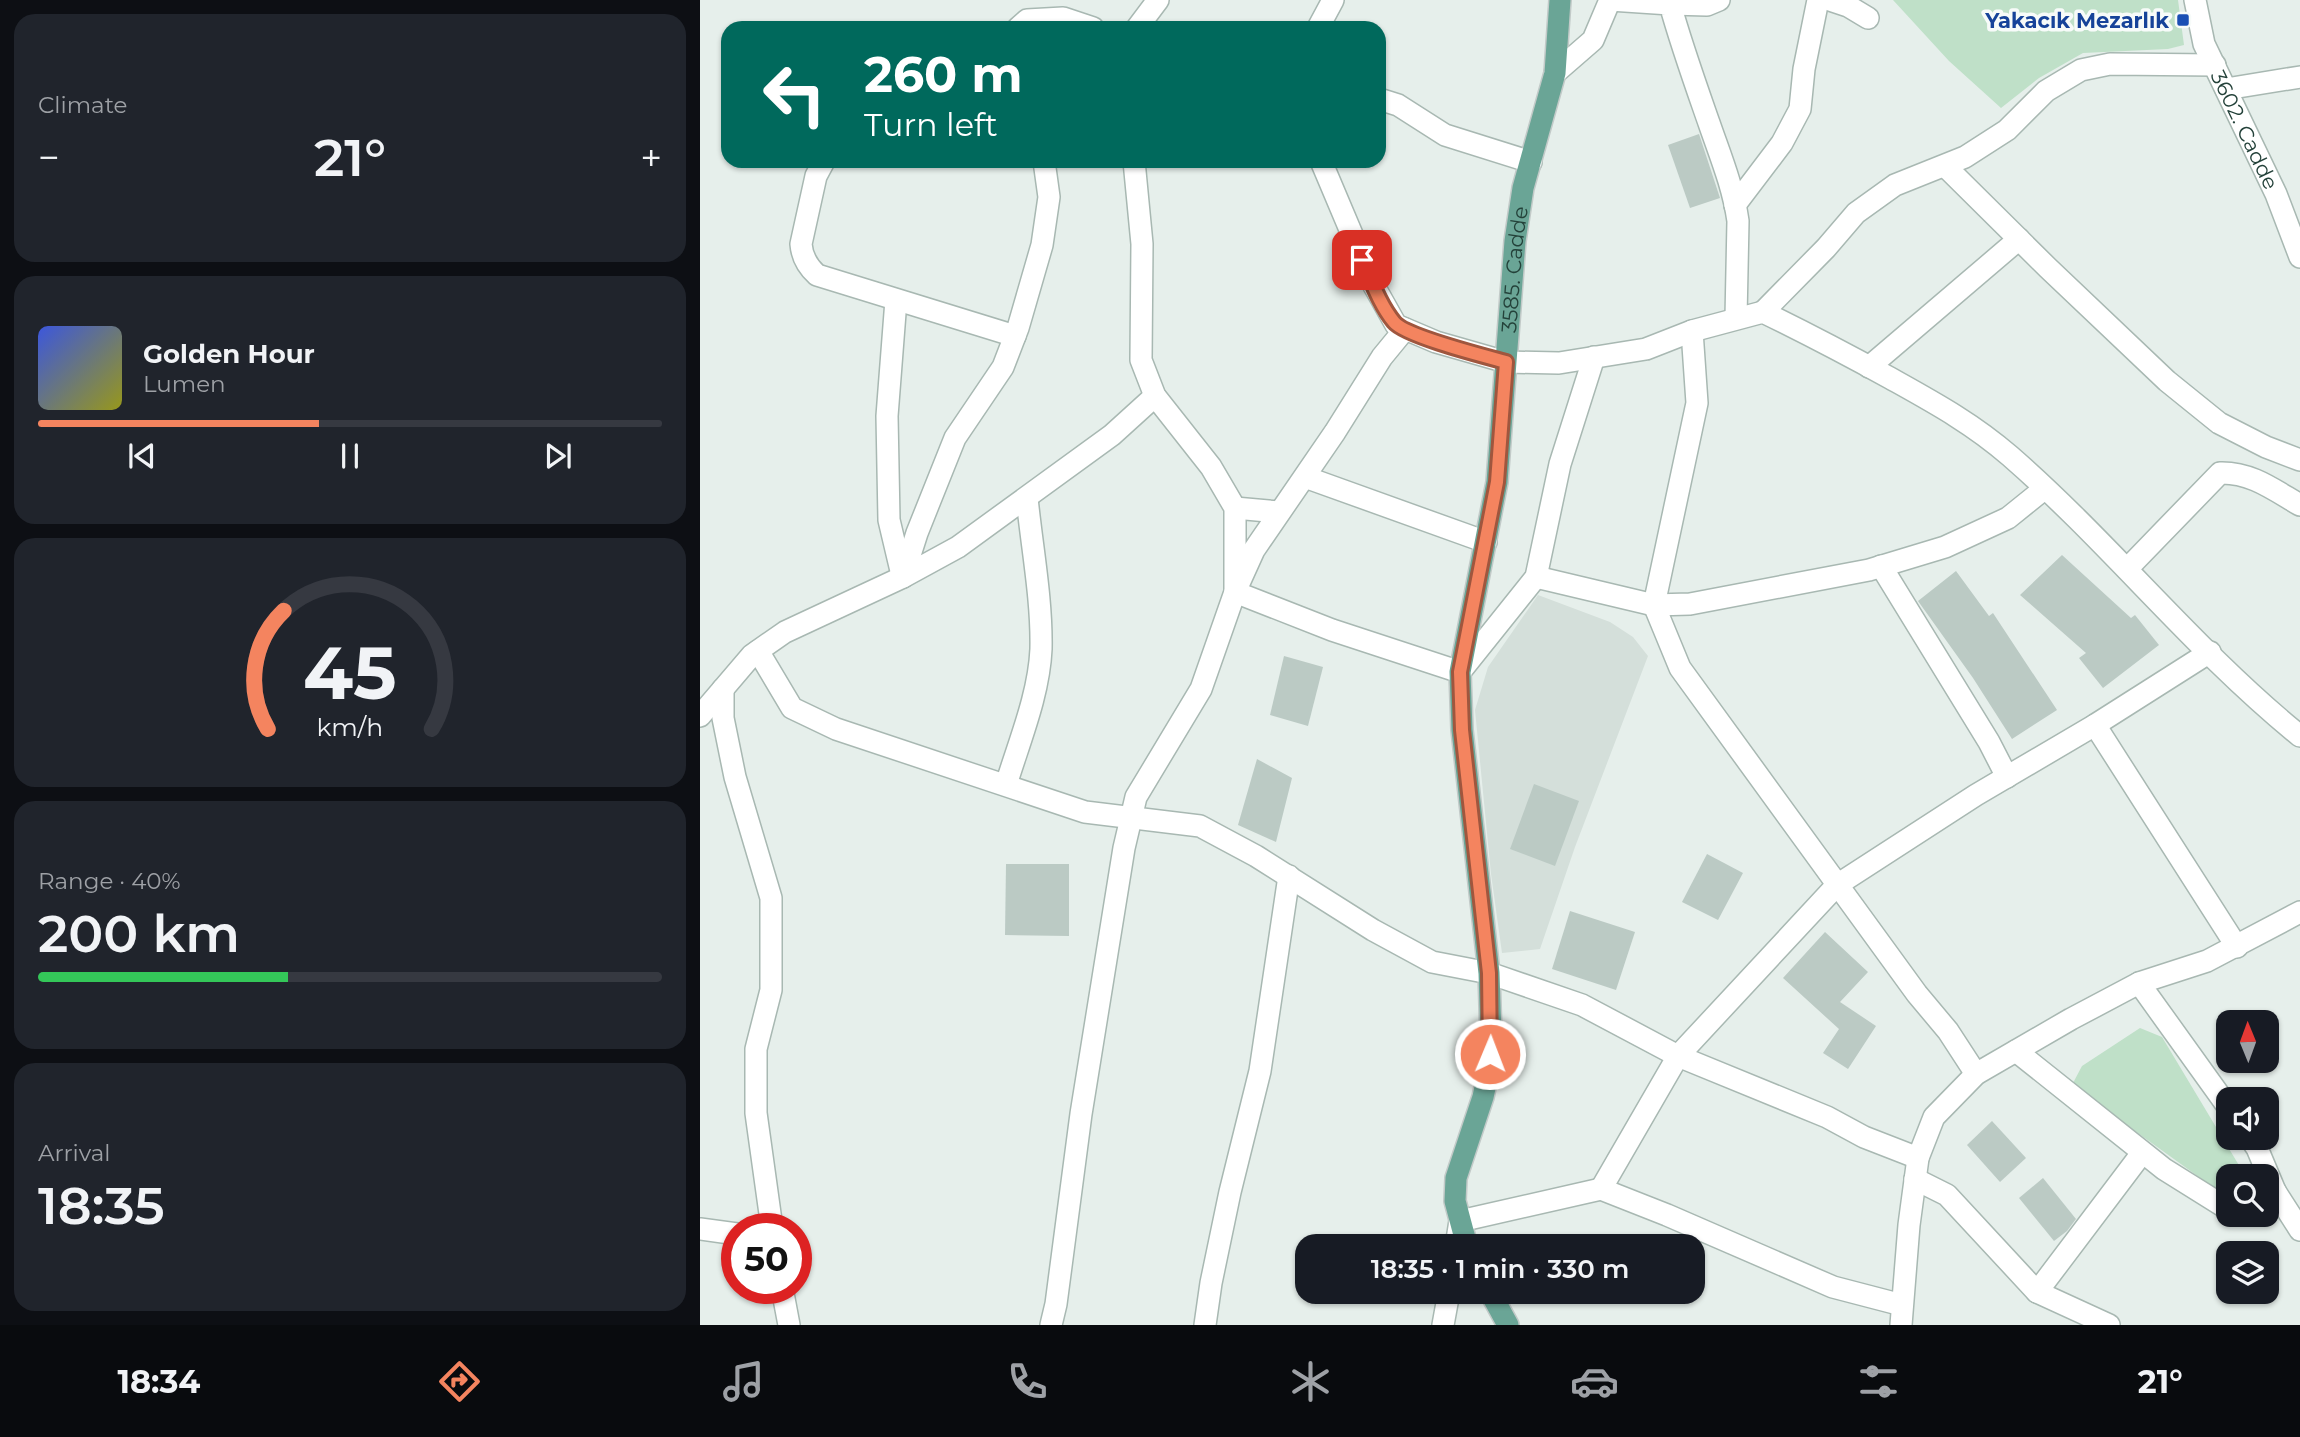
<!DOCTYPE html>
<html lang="en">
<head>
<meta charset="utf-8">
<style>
  :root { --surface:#171b24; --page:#20242c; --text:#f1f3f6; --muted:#9ea1a6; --line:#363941; --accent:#f4845f }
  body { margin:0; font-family:Montserrat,sans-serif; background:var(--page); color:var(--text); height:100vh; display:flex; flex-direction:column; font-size:26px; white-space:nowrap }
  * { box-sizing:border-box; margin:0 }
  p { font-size:23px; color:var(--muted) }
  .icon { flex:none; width:38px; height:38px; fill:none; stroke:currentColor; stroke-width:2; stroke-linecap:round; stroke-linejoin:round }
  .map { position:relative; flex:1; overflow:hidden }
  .panel { display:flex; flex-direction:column; gap:14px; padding:14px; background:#0d0f14; width:700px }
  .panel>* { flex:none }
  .guide { position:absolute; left:21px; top:21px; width:665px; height:147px; border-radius:21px; box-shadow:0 2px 5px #0004; background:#00695c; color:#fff; overflow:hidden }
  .needle { width:46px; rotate:359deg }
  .buttons { position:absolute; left:1516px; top:1010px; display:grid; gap:14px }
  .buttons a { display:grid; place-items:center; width:63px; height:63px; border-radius:14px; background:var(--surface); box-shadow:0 2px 5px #0004; font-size:35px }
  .speed { position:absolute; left:21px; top:1213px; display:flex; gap:14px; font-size:35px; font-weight:700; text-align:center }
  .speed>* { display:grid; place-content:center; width:91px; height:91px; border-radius:50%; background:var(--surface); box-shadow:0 2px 5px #0004; line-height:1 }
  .speed .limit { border:10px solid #d22; background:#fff; color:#111 }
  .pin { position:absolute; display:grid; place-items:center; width:60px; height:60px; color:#fff; margin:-30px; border-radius:14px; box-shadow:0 4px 10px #0006 }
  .me { position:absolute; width:77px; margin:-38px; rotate:1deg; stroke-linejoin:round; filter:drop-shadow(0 0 5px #0008) }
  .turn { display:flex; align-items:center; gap:24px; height:147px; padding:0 28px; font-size:32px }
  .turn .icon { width:91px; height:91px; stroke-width:2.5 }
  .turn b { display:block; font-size:49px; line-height:60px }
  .big { font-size:52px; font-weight:600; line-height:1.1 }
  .panel .widget { flex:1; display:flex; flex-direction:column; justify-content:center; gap:10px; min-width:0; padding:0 24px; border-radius:21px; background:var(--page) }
  .panel .dial { align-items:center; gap:0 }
  .dial svg { height:182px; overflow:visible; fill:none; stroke:var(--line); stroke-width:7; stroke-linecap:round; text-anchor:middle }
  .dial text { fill:var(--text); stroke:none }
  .song { display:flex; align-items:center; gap:21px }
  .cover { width:84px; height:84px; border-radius:10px; background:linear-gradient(135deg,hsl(230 70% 55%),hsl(60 70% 35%)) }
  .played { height:7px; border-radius:4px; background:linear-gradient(90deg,var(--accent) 45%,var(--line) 45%) }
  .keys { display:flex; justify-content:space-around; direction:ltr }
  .heat { display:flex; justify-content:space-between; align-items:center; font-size:38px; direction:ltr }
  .charge { height:10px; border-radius:5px; background:linear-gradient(90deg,#34c759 40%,var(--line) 0) }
  .trip { position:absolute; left:595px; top:1234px; width:410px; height:70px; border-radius:21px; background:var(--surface); box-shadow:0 2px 5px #0004; font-weight:600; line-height:70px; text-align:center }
  .menu { display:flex; height:112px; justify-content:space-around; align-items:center; background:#090b0e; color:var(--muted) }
  .menu .icon { width:49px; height:49px }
  .menu .on { color:var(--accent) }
  .menu b { font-size:32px; color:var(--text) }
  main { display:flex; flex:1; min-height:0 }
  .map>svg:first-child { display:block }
  .built { fill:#d4dfda }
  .green { fill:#bfe0c8 }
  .building { fill:#bbcac4 }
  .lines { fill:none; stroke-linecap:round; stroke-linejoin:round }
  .minor-casing { stroke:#a8b8b2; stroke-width:24 }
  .major-casing { stroke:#c2cac8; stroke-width:24 }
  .minor { stroke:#fff; stroke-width:21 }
  .major { stroke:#6aa596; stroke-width:21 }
  .route-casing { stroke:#9f563e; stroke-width:18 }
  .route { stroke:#f4845f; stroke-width:12 }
  .transit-dot { fill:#1a4fb4; stroke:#f7fbf9; stroke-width:2.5 }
  .labels { text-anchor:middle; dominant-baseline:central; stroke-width:7; stroke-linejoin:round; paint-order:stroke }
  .transit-label { font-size:21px; font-weight:bold; fill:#164399; stroke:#f7fbf9; text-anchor:end }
  .street-label { font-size:21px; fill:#24423a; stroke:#f7fbf9 }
</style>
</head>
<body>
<main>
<section class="panel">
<div class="widget"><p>Climate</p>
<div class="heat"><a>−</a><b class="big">21°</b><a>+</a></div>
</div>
<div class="widget">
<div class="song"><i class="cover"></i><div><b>Golden Hour</b><p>Lumen</p></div></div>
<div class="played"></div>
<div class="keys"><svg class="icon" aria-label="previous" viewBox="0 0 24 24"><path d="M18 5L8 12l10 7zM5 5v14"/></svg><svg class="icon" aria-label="pause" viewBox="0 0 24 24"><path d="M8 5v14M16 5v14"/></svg><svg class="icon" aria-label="next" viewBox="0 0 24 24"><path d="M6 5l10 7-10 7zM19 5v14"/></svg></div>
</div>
<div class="widget dial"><svg viewBox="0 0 100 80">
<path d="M14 69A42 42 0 1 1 86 69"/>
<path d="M14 69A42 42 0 0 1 21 17" stroke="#f4845f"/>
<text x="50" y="56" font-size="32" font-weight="700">45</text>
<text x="50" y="72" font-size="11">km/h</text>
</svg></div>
<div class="widget"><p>Range · 40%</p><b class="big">200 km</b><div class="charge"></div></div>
<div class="widget"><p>Arrival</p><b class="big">18:35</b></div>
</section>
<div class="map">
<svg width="1600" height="1325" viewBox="0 0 1600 1325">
  <rect width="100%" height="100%" fill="#e6efeb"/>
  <path class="built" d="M838 595 910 622 933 637 948 656 875 847 840 949 802 953 791 874 775 710 788 667Z"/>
  <g class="green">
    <path d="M1193 0H1478L1484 45 1468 49 1383 53 1339 78 1301 108 1249 61Z"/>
    <path d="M1440 1028 1462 1037 1543 1172 1544 1176H1528V1198L1374 1087 1373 1083 1382 1066Z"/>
  </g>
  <g class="building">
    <path d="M999 134 1020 198 990 208 968 145Z"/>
    <path d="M1362 555 1431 618 1435 615 1459 645 1403 688 1379 658 1386 653 1320 595Z"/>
    <path d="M1256 571 1289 616 1293 613 1357 710 1312 739 1273 678 1218 601Z"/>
    <path d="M584 656 623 667 608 726 570 715Z"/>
    <path d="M557 759 592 778 576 842 538 825Z"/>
    <path d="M834 784 879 801 855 866 810 849Z"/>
    <path d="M1007 854 1043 873 1018 920 982 902Z"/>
    <path d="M306 864H369V936L305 935Z"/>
    <path d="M870 911 935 932 916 990 852 969Z"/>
    <path d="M1125 932 1168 972 1140 1002 1176 1026 1148 1069 1123 1053 1139 1029 1083 978Z"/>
    <path d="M1292 1121 1326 1158 1300 1182 1267 1145Z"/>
    <path d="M1343 1178 1376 1219 1367 1231 1354 1241 1319 1198Z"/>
  </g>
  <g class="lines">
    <g class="minor-casing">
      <g id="minor">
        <path d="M910 0 970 4C981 44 995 83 1009 123 1020 155 1033 186 1038 221L1036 318"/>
        <path d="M1130 0 1148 6 1168 18"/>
        <path id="s1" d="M1495 0 1504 44 1576 194 1600 257"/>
        <path d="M970 4 1007 5 1019 0"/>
        <path d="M318 28 327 20 363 18 393 28"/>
        <path d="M437 28 458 0"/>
        <path d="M618 28 633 0"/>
        <path d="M855 73 893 40 910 0"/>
        <path d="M1526 89 1600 77"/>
        <path d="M679 99 698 105 745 135 831 162"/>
        <path d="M124 161 116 176 101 244C102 257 107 266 117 275L315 336"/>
        <path d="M434 161 442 244 441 360 455 396 511 467 535 508V592L632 630 760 672 836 577 860 464 894 357"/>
        <path d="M621 161 673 284 696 325 736 342 806 362 859 363 946 349 992 331 1063 312C1106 333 1148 355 1190 378 1233 402 1272 423 1310 456 1411 544 1495 651 1600 736"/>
        <path d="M1245 166 1348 268 1467 381 1519 423 1566 447 1600 460"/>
        <path d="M1035 205 1082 143 1100 109 1104 69 1118 0"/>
        <path d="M196 300 187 416 189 520 202 575"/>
        <path d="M1063 312 1126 248 1156 213 1195 185 1265 157 1307 130 1346 91 1381 70 1410 64 1515 65"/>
        <path d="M992 331 997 403 954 605 980 668 1217 994 1248 1031 1276 1074"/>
        <path d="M1169 367 1319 239"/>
        <path d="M605 477 786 542"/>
        <path d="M535 508 579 512"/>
        <path d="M1181 566 1289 742 1307 777"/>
        <path d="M1427 569 1520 473C1551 472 1574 490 1600 505"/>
        <path d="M203 577 217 533 255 438 303 367 318 328 342 245 349 197 344 161"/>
        <path d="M836 577 954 605 990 604 1169 570 1245 547 1308 518 1344 489"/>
        <path d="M58 651 92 708 136 729 385 812 500 826 556 856 673 930 732 962 789 973 882 1005 978 1056 1127 1117 1164 1137 1218 1158"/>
        <path d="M23 689V718L35 777 71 898V990L56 1049V1113L72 1228"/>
        <path d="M0 716 52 655 85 632 203 577 258 547 412 435 455 396"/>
        <path d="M1395 725 1537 947"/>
        <path d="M306 785C319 742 339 695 341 649 342 599 332 548 327 498"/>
        <path d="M1439 983 1528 1107"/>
        <path d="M1316 1051 1464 1169 1528 1209"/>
        <path d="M1550 1138 1557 1148 1575 1191"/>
        <path d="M1215 1179 1247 1195 1337 1292 1409 1325"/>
        <path d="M901 1189 978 1056 1137 885 1276 795 1395 725 1510 652"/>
        <path d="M1566 1196 1575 1191 1600 1230"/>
        <path d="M0 1229 37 1234"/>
        <path d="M756 1246 760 1221 901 1189 967 1215 1133 1287 1202 1305"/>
        <path d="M82 1288 89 1325"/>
        <path d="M1337 1292 1442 1153"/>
        <path d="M351 1325 356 1304 381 1114 424 848 436 797 501 689 535 592 554 550 635 432 682 357 705 329"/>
        <path d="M505 1325 511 1283 530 1192 560 1071 589 876"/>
        <path d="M743 1325 749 1292"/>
        <path d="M1201 1325 1209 1225 1218 1158 1234 1117 1276 1074 1371 1019 1439 983 1507 961 1600 912"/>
      </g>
    </g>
    <g class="major-casing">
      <g id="major">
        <path id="s2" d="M767 1246 755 1201 756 1178 783 1097 789 1069 791 1038 789 973 762 730 760 672 797 482 815 241 823 188 855 73 860 0"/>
        <path d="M790 1292 808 1325"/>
      </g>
    </g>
    <use href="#minor" class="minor"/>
    <use href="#major" class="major"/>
  </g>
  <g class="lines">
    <g class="route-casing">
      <path id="route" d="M662 260C671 280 680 305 694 322 705 336 784 356 806 362L797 482 760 672 762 730 789 973 790 1054"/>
    </g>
    <use href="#route" class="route"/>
  </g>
  <rect class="transit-dot" x="1476" y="13" width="14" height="14" rx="3.5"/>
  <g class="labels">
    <g class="transit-label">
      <text x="1469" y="20">Yakacık Mezarlık</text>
    </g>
    <g class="street-label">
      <text stroke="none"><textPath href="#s1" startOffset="140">3602. Cadde</textPath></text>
      <text stroke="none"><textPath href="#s2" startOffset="989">3585. Cadde</textPath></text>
    </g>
  </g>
</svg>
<div class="buttons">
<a><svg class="needle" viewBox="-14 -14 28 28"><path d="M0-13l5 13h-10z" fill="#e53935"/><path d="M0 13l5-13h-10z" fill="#9ea1a6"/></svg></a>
<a><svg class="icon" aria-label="sound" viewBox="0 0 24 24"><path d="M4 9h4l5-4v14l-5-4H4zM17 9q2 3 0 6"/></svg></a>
<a><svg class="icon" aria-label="search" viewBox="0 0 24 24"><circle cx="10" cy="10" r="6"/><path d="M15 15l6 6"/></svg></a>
<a><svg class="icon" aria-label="layers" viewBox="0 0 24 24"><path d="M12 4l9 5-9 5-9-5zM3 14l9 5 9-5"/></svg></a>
</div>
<div class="speed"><div class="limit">50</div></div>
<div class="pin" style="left:662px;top:260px;background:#d93025"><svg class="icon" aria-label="arrive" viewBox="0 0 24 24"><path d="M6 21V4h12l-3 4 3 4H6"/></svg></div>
<svg class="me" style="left:790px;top:1054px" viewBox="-20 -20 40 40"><circle r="17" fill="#f4845f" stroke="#fff" stroke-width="3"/><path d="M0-11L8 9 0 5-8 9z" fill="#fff"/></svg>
<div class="trip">18:35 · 1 min · 330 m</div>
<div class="guide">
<div class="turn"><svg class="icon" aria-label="left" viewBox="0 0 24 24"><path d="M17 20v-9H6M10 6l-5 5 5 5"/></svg><div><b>260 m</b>Turn left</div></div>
</div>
</div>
</main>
<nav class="menu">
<b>18:34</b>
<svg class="icon on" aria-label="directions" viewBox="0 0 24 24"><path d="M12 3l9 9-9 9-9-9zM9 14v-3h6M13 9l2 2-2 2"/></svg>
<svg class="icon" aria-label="music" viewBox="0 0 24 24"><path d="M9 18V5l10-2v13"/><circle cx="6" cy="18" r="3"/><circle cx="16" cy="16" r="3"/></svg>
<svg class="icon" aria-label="phone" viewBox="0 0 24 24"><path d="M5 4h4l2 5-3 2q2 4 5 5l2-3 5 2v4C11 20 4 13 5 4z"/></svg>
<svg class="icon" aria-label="climate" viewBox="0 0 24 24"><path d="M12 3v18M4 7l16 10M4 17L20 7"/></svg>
<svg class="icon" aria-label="car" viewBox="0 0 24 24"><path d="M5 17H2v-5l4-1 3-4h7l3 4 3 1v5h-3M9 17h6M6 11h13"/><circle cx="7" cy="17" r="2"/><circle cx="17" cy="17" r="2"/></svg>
<svg class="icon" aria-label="filters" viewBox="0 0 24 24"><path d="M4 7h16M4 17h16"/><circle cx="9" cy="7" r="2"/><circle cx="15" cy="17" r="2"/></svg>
<b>21°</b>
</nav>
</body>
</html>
